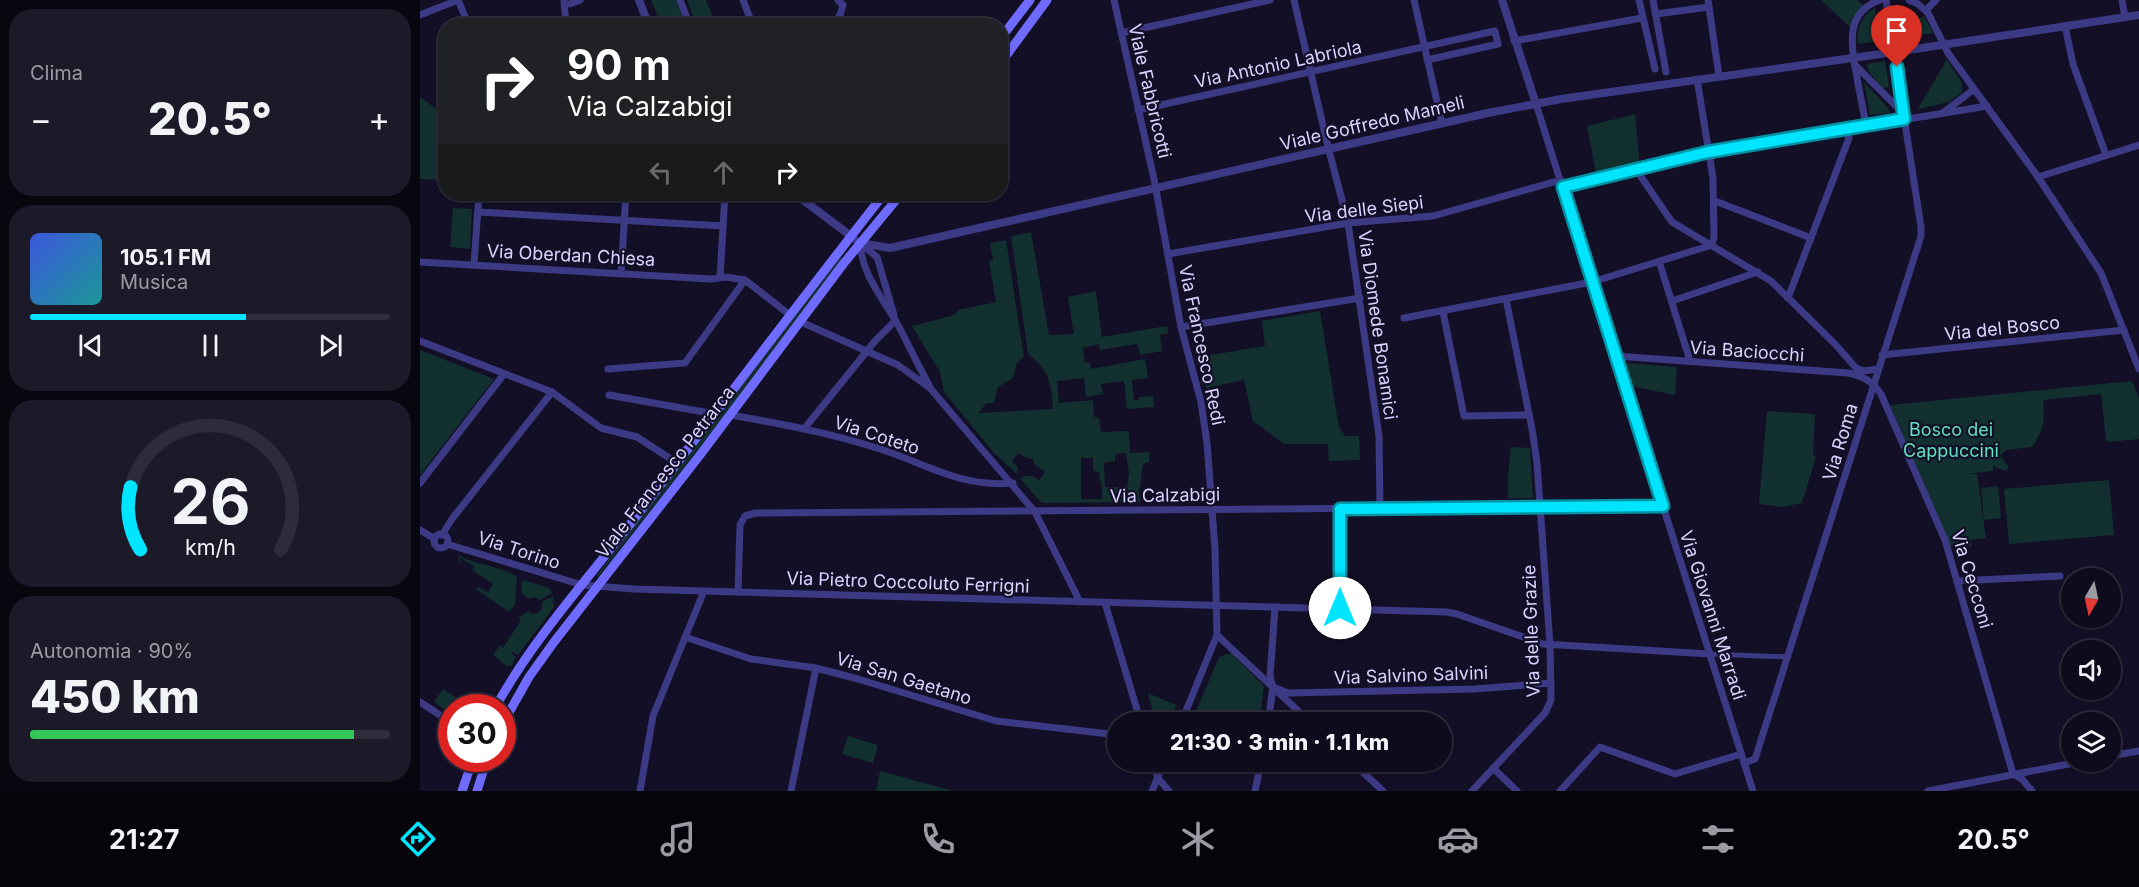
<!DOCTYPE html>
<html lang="it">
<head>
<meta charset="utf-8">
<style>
  :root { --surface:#0e0b1c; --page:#1c1929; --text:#f1f3f6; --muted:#9b9ba3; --line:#2e2b3b; --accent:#00e5ff }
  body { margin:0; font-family:Inter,sans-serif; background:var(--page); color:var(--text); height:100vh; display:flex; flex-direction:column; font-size:22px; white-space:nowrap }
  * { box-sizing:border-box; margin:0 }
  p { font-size:20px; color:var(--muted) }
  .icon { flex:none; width:33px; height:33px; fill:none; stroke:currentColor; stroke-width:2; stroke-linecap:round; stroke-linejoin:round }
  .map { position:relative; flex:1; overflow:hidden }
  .drawer { display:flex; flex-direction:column; gap:9px; padding:9px; background:#08060f; width:420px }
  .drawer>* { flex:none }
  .guide { position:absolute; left:18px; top:18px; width:570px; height:183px; border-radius:24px; box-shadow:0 2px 4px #0004,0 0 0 2px var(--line); background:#202124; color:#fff; overflow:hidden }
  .needle { width:39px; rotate:189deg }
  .controls { position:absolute; left:1641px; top:568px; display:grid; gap:12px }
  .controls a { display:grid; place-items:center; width:60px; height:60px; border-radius:50%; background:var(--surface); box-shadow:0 2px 4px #0004,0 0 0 2px var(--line); font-size:30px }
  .speed { position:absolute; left:18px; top:694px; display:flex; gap:12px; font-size:30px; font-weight:700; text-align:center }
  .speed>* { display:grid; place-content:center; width:78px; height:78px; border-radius:50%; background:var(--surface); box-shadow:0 2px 4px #0004,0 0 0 2px var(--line); line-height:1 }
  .speed .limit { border:9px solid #d22; background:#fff; color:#111 }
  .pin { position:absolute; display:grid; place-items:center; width:51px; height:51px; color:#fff; margin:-62px -26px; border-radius:50% 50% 50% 0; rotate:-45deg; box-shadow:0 0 6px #0007 }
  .pin .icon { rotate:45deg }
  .me { position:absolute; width:66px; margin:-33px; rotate:0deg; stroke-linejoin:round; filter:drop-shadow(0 0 4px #0008) }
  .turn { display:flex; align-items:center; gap:21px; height:126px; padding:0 30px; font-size:27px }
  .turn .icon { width:78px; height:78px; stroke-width:2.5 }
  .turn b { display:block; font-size:42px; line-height:51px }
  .lanes { display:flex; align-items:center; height:57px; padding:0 30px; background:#0003; justify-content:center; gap:30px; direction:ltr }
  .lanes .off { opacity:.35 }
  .big { font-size:45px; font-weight:800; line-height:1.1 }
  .drawer .tile { flex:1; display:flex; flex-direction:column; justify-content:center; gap:9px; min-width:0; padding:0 21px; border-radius:24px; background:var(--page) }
  .drawer .dial { align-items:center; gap:0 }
  .dial svg { height:156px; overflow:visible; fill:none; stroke:var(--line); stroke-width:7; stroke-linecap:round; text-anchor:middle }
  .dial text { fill:var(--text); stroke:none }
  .song { display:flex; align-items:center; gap:18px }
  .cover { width:72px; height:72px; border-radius:9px; background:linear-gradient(135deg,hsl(230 70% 55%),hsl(180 70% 35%)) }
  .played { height:6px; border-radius:3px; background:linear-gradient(90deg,var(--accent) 60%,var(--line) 60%) }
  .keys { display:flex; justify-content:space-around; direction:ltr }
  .heat { display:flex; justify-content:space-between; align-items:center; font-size:33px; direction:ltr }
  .charge { height:9px; border-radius:4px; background:linear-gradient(90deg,#34c759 90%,var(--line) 0) }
  .trip { position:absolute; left:687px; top:712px; width:345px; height:60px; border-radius:30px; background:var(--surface); box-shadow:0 2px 4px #0004,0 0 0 2px var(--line); font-weight:800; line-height:60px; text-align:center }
  .tabs { display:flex; height:96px; justify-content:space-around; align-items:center; background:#06040b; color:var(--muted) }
  .tabs .icon { width:42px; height:42px }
  .tabs .active { color:var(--accent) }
  .tabs b { font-size:27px; color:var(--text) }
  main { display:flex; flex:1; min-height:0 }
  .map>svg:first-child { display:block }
  .green { fill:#12302f; fill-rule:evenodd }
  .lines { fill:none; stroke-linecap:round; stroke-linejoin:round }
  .pedestrian { stroke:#3d3a85; stroke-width:5 }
  .minor { stroke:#3d3a85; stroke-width:7 }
  .tertiary { stroke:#3d3a85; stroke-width:8 }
  .secondary { stroke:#6f6bff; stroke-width:9 }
  .route-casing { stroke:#0095a6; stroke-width:15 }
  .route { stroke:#00e5ff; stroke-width:10 }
  .labels { text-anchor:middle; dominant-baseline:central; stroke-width:4.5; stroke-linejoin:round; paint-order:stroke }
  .street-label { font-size:18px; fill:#d9d4ff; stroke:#130f26 }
  .park-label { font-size:18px; fill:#5fe0c0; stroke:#130f26 }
</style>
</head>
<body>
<main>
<section class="drawer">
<div class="tile"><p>Clima</p>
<div class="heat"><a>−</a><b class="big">20.5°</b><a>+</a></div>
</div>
<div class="tile">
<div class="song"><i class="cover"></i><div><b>105.1 FM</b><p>Musica</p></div></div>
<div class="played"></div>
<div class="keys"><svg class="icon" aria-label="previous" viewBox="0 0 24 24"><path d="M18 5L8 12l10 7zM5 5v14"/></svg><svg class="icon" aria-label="pause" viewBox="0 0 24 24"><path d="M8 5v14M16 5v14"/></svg><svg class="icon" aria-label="next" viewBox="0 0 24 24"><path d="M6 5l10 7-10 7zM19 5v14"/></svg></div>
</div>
<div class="tile dial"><svg viewBox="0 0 100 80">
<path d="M14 69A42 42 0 1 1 86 69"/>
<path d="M14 69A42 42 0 0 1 9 37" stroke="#00e5ff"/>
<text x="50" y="56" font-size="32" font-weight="700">26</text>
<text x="50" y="72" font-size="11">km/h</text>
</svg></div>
<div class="tile"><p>Autonomia · 90%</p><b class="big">450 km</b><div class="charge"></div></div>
</section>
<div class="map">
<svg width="1719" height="791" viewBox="0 0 1719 791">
  <rect width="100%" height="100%" fill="#130f26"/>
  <g class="green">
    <path d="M231 0H256L263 17 258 20 260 25H241Z"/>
    <path d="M267 0H286L296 25H277Z"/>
    <path d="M1401 0H1437L1446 7 1433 30Z"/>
    <path d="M1455 8 1460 41 1438 44C1436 30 1442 15 1455 8Z"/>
    <path d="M1489 12 1502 18 1504 16 1513 33 1489 37 1487 15Z"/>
    <path d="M1527 59 1542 83V92L1529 102 1498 109Z"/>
    <path d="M1465 61 1469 87 1463 88 1449 72 1447 64Z"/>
    <path d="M1444 82 1468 108 1470 113 1450 115Z"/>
    <path d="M0 97 25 115V180L0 179Z"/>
    <path d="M1215 114 1220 167 1177 178 1167 126Z"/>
    <path d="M33 208 52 209 50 249 30 247Z"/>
    <path d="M611 232 629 335 654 334 648 297 676 291 682 337 747 326 748 333 740 335 742 351 720 355 717 344 680 350 679 344 663 348 665 362 670 363 671 369 725 359 728 378 712 380 714 400H718L719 397 733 396 734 407 707 409 704 381 681 384 683 394 666 397 664 378 637 381 639 403 673 400 674 417 679 418 681 432 709 431 710 453 729 452V462L723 464 720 487 719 488 720 502 622 503 600 479 604 476H614L619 481 625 472 614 464V459H609L598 453 592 462 598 467 597 474 573 452 524 392 520 372 492 326 535 315 538 310 576 302 569 262 573 259 570 243 586 240 604 357 597 363 593 378 578 387 574 403H566L559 413 633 409C632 385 629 369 608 354L591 236ZM706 453 709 473 707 487H685L684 463 695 461V454ZM661 458H673V471L679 472 680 481 682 482V499H661Z"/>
    <path d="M423 257 336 375 178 577 177 575 419 259Z"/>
    <path d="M900 311 919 427 925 436H939L940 460 909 461 908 444H864L833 421 824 380 786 388 779 357 845 346 842 321Z"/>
    <path d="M0 350 74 379 0 475Z"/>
    <path d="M1206 363 1257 367 1255 395 1210 386 1204 364Z"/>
    <path d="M1712 381 1719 398V439L1688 442 1686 440 1681 394 1623 400C1625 421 1624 430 1612 447L1586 450 1580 456 1589 467 1585 471 1573 466V471L1548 474H1557L1566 538 1551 540 1552 546 1531 547 1470 405Z"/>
    <path d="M1347 411 1395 414 1393 454 1396 457 1382 503 1364 507 1339 504Z"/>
    <path d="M1091 447 1110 448 1113 498H1088V475Z"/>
    <path d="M1689 480 1694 535 1589 544 1584 489Z"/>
    <path d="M1578 486 1581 518 1564 520 1561 488Z"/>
    <path d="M39 555C51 564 81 566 97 577L95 604 89 612 56 589 58 587 68 592 73 584 52 570 54 566 40 558 39 560 43 563 38 562Z"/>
    <path d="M104 580 129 588 132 593 120 600 114 597 109 599 101 593 102 582Z"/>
    <path d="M133 596 134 607 98 655 92 652 91 653 96 657 92 665 87 666 73 655 80 645 83 648 101 620 98 618 108 611 113 614 119 612 122 608V602Z"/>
    <path d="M811 653 844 686 839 723H771L799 657Z"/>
    <path d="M23 689 40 700 45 694 46 702 38 708H32L31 714 14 702Z"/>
    <path d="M728 693 756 705 749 723H732L735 721Z"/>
    <path d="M428 736 458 745 453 763 422 754Z"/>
    <path d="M460 771 533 791H456Z"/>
  </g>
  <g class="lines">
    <path class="pedestrian" d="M1290 654 1369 657"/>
    <g class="minor">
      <path d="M38 0 49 26"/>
      <path d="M144 0 146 26"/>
      <path d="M260 0 270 26"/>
      <path d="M323 0 333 26"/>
      <path d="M694 0 734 179 761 327 781 402 787 443 795 549 797 635 761 723"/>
      <path d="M874 0 908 147 928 223 959 436 960 508"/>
      <path d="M994 0 1022 124"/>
      <path d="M1219 0 1235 69"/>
      <path d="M1233 0 1246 72"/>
      <path d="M1288 0 1299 76"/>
      <path d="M1489 0 1498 4 1508 13 1528 53 1618 177 1681 273 1719 369"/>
      <path d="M1702 0 1705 17"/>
      <path d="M150 4 160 0"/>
      <path d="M1506 10 1516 0"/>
      <path d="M1236 14 1289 7"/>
      <path d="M0 15 38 0"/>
      <path d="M412 26 420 15 423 5 418 0"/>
      <path d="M1645 26 1653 64 1686 155"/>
      <path d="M701 33 850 0"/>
      <path d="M1094 41 1222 18"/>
      <path d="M1435 65 1476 106 1483 108"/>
      <path d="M1277 79 1293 178 1294 237 1292 245"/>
      <path d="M1116 104 1333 791"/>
      <path d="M718 110 1075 31 1078 44 1007 60"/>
      <path d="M1524 112 1553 90"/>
      <path d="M1446 125C1443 109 1440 94 1437 78 1432 47 1423 13 1460 0"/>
      <path d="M1215 168 1252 222 1351 281 1415 344 1436 368 1444 371 1458 369"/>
      <path d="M1618 177 1719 145"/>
      <path d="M1143 187 1288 152 1567 106"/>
      <path d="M1295 201 1391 238"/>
      <path d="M58 212 303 226"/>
      <path d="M431 236 457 257 474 315"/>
      <path d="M440 243C442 275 462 297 477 323 488 344 498 365 509 385"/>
      <path d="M748 254 928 223 1013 216 1141 180"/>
      <path d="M1239 261 1270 361"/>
      <path d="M0 262 291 279 305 277 325 280 370 315"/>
      <path d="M54 264 59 194"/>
      <path d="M201 273 206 194"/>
      <path d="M300 277 305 194"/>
      <path d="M1368 298 1429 138 1427 128"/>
      <path d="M1252 301 1338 272"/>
      <path d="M1023 312 1044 416 1109 415"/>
      <path d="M984 318 1172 282 1292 245"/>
      <path d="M381 322 478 365 510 388 615 512 660 602"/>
      <path d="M761 327 940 298"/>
      <path d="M0 341 132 392 181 428 217 437 257 463"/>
      <path d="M1462 355 1704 330"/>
      <path d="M1196 356 1428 373C1443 376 1452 381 1461 394L1525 540 1593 774"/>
      <path d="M188 369 265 363 325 280"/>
      <path d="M189 395 295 414"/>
      <path d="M311 415C361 424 411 433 460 449 507 464 541 488 593 483"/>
      <path d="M384 429 455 341 475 321"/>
      <path d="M0 483 84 374"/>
      <path d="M920 509V608"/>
      <path d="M0 530 15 539"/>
      <circle cx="21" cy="541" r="7"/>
      <path d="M22 535 32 519 132 392"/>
      <path d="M27 544 162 585 214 589 284 591 1027 612 1037 614 1123 644 1290 654"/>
      <path d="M1537 581 1640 576"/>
      <path d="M318 592 320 525 325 516 336 513 1243 506"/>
      <path d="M685 603 721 723"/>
      <path d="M797 635 891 723"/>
      <path d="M265 637 331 659 396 668 438 679 576 721 698 735"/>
      <path d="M853 687 868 693 1055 689 1131 683"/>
      <path d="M0 702 32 723"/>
      <path d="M848 723 853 687 850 677 855 607"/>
      <path d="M1690 756 1719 751"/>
      <path d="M733 762 738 778 749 791"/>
      <path d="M932 762 963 791"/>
      <path d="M1324 763 1335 759 1501 236V227L1466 0"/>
      <path d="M1073 768 1097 791"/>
      <path d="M1593 774 1602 779 1612 791"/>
      <path d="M220 791 233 716 284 591"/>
      <path d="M371 791 396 668"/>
      <path d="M732 791 744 762"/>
      <path d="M835 791 841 762"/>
      <path d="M1052 791 1125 713 1131 700 1130 645 1117 463 1112 429 1086 299"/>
      <path d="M1140 791 1180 747 1255 774 1321 754"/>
      <path d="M1508 791 1659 762"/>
    </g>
    <g class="tertiary">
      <path d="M219 0 229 26"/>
      <path d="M1082 0 1116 104"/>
      <path d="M375 194 431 236"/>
      <path d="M440 243 470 248 1068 113 1141 99 1475 52 1719 15"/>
    </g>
    <g class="secondary">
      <path d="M580 39 610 0"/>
      <path d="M580 64 627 0"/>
      <path d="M75 708C113 639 167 580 215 518 298 410 380 301 464 194"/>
      <path d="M82 725 109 677 134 642 280 455 424 263 481 194"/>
      <path d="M42 791 53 759"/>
      <path d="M57 791 67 759"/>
    </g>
  </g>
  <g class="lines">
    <g class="route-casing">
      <path id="route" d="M920 608V509L1243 506 1143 187 1288 152 1484 119 1477 67"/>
    </g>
    <use href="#route" class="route"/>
  </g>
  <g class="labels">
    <g class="street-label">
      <text transform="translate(858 64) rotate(-12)">Via Antonio Labriola</text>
      <text transform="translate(730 91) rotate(77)">Viale Fabbricotti</text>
      <text transform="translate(952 123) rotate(-13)">Viale Goffredo Mameli</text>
      <text transform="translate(944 209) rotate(-7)">Via delle Siepi</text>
      <text transform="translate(151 255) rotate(3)">Via Oberdan Chiesa</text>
      <text transform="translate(958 325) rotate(82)">Via Diomede Bonamici</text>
      <text transform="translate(1582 328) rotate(-6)">Via del Bosco</text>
      <text transform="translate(782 345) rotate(78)">Via Francesco Redi</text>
      <text transform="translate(1327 351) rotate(4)">Via Baciocchi</text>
      <text transform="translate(457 435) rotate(18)">Via Coteto</text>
      <text transform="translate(1420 442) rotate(-73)">Via Roma</text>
      <text transform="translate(245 472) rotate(-52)">Viale Francesco Petrarca</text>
      <text transform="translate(745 495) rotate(-1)">Via Calzabigi</text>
      <text transform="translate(99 550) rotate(18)">Via Torino</text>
      <text transform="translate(1552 579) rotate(73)">Via Cecconi</text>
      <text transform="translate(488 582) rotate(2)">Via Pietro Coccoluto Ferrigni</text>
      <text transform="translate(1293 615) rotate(72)">Via Giovanni Marradi</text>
      <text transform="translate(1111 631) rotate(-92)">Via delle Grazie</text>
      <text transform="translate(991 675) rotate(-2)">Via Salvino Salvini</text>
      <text transform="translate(484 678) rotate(17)">Via San Gaetano</text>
    </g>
    <g class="park-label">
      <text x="1531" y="429">Bosco dei<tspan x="1531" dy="21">Cappuccini</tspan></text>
    </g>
  </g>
</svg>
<div class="controls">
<a><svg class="needle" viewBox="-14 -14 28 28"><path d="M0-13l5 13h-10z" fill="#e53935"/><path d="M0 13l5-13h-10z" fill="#9b9ba3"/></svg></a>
<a><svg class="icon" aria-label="sound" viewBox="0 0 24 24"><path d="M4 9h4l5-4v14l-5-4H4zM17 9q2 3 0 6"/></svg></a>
<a><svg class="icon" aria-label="layers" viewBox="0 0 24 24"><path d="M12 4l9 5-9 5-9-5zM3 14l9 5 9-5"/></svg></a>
</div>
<div class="speed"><div class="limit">30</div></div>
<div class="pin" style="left:1477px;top:67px;background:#d93025"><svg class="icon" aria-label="arrive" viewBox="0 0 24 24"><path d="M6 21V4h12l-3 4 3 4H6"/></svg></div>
<svg class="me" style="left:920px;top:608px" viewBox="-20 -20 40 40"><circle r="19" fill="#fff"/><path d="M0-13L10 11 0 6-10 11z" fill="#00e5ff"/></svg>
<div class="trip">21:30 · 3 min · 1.1 km</div>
<div class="guide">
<div class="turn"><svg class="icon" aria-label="right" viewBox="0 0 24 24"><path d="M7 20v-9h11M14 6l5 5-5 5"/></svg><div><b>90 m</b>Via Calzabigi</div></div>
<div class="lanes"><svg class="icon off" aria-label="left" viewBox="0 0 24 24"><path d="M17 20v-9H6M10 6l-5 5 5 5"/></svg><svg class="icon off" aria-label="ahead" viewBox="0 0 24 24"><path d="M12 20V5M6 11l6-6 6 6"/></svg><svg class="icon" aria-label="right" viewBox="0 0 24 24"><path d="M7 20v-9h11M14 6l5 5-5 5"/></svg></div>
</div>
</div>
</main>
<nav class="tabs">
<b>21:27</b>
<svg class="icon active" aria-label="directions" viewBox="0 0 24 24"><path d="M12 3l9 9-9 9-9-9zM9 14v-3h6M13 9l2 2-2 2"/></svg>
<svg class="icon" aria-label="music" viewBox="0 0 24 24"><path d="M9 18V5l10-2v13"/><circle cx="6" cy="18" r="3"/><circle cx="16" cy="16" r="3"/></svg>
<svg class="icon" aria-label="phone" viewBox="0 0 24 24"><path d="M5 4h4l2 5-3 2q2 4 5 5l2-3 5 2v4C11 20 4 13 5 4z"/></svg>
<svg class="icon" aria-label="climate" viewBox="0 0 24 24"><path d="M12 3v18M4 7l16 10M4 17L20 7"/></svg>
<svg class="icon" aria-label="car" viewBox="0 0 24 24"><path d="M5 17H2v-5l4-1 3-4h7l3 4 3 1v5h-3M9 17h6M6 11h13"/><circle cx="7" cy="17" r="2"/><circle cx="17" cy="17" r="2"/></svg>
<svg class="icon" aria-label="filters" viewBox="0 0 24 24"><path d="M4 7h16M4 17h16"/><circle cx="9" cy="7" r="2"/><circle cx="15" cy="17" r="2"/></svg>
<b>20.5°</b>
</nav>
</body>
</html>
